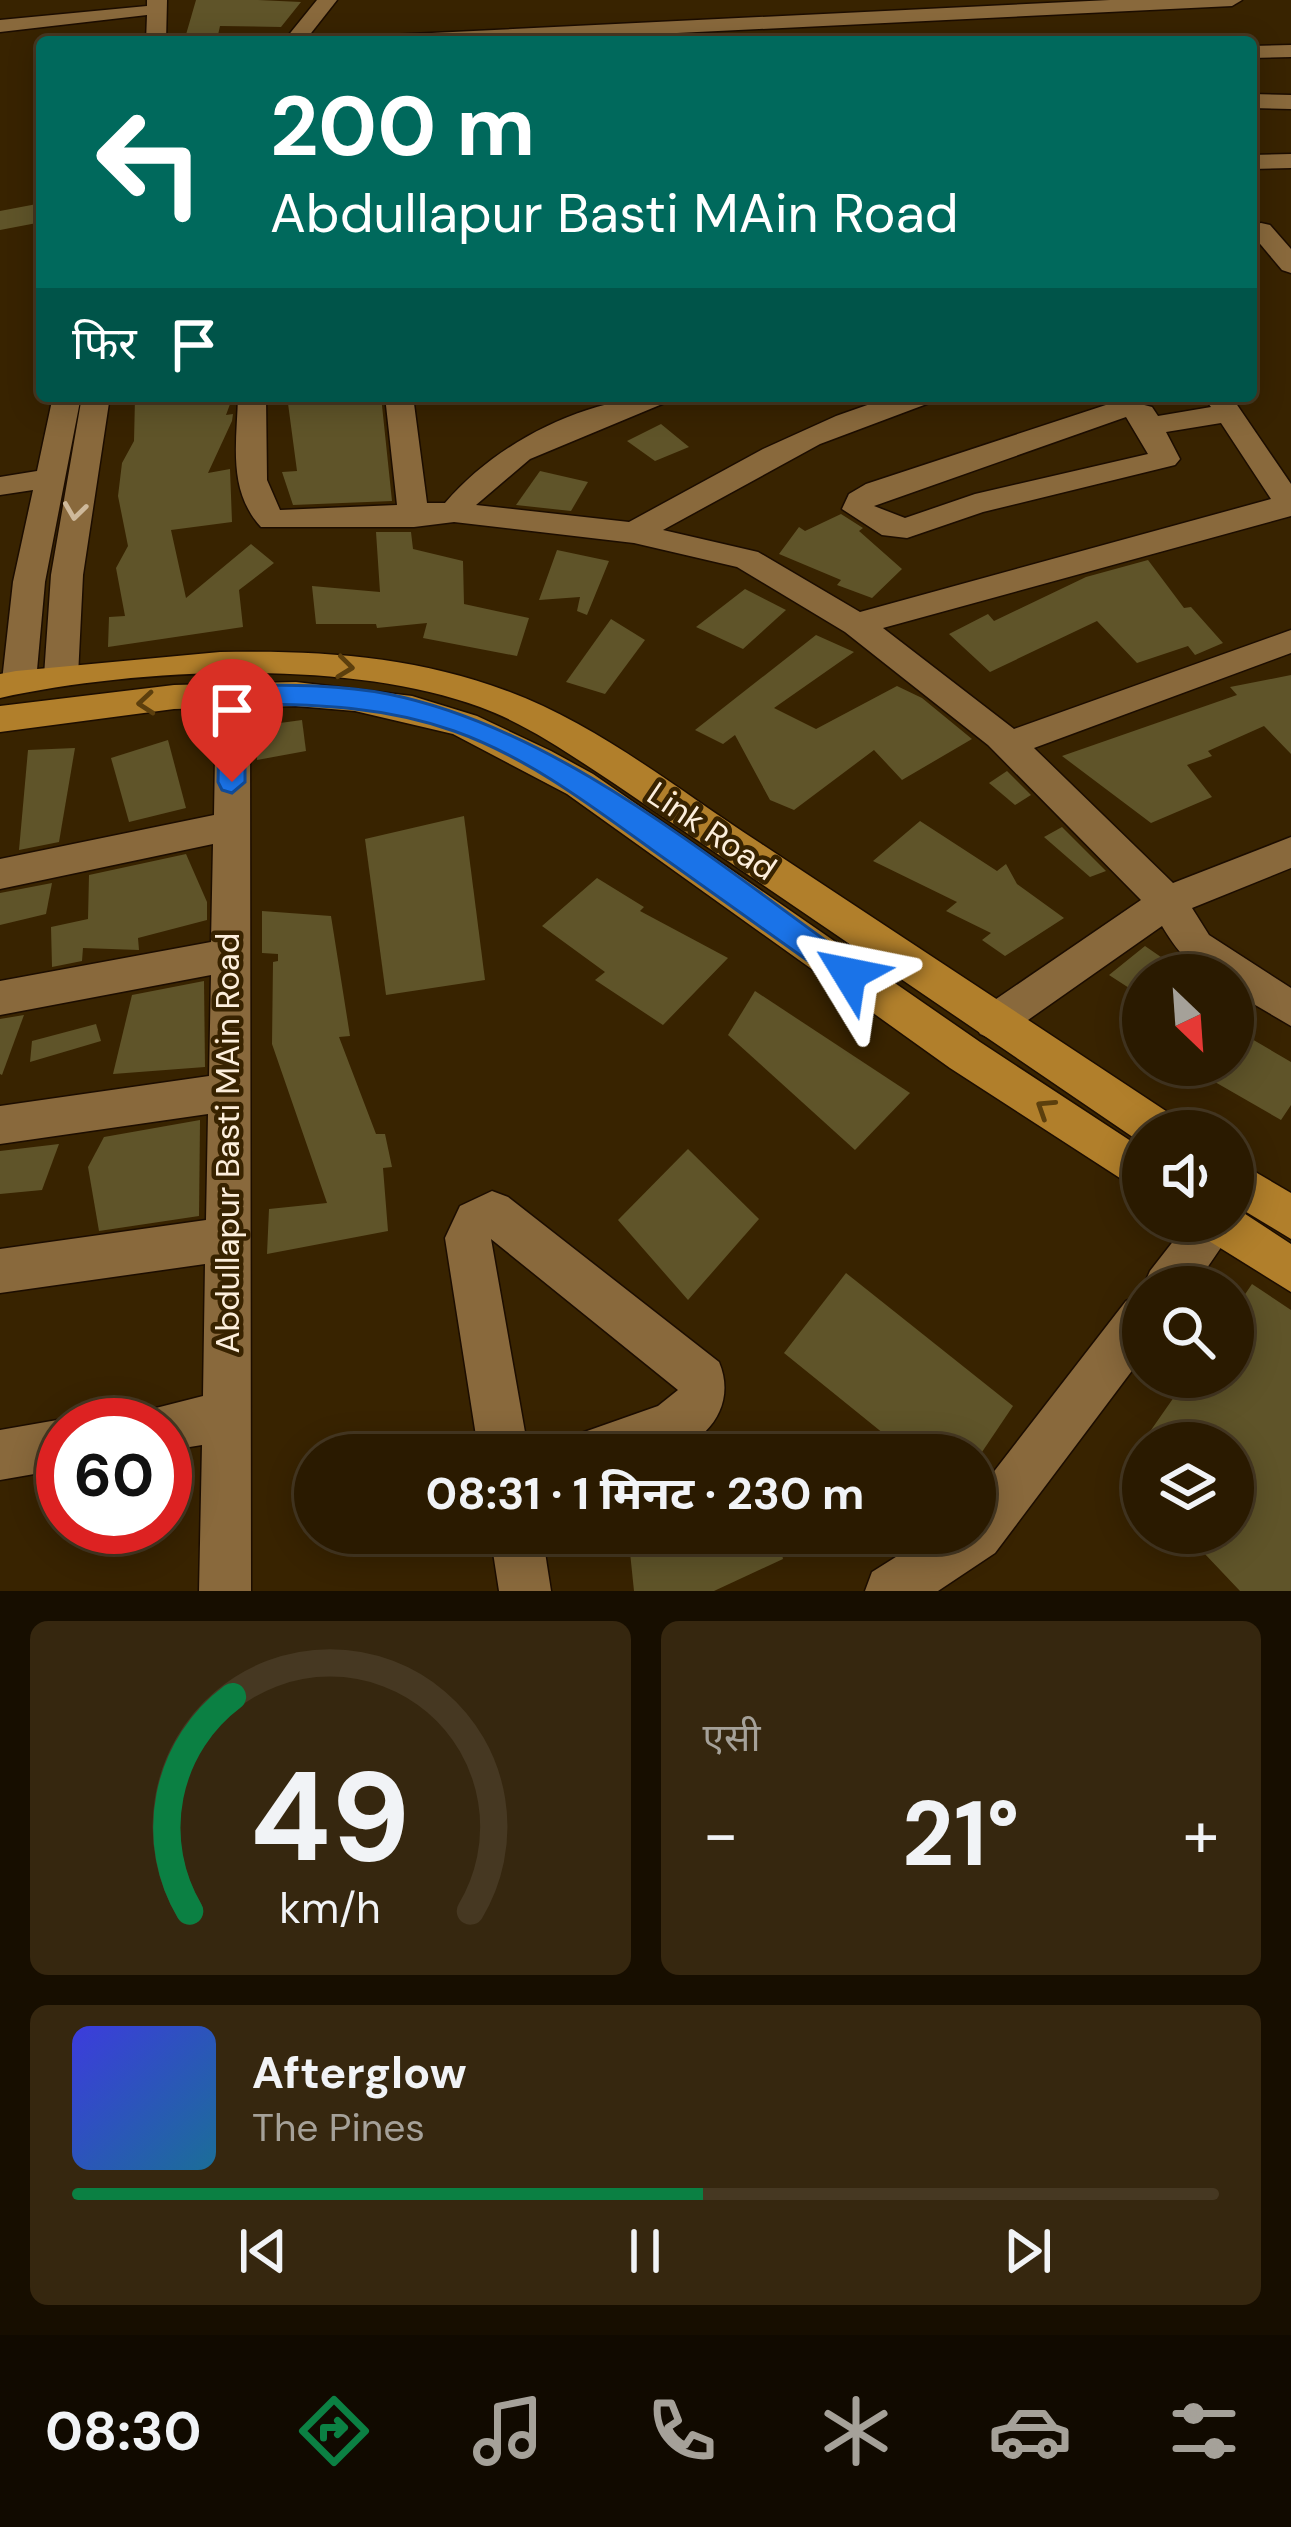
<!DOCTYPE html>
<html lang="hi">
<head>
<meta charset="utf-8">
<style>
  :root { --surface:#2a1a00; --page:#36270f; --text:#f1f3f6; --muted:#a5a199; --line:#463822; --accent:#0b8043 }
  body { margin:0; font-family:"DM Sans","Noto Sans Devanagari",sans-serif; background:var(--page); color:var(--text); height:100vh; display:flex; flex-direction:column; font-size:45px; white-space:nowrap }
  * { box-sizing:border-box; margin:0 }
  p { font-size:39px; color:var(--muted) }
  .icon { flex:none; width:66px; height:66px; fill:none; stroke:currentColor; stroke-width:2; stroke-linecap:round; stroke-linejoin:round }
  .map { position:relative; height:1591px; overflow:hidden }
  .drawer { display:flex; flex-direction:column; gap:30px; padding:30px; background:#170e00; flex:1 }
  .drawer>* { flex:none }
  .top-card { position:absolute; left:36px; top:36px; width:1221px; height:366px; border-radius:12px; box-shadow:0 6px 30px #0003,0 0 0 3px var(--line); background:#00695c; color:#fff; overflow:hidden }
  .needle { width:78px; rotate:155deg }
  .controls { position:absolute; left:1122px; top:954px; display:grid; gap:24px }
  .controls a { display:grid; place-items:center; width:132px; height:132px; border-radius:50%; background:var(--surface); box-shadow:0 6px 30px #0003,0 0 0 3px var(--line); font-size:60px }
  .speed { position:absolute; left:36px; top:1398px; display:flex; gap:24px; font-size:60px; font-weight:700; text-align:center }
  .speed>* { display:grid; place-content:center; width:156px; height:156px; border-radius:50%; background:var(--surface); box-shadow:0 6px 30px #0003,0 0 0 3px var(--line); line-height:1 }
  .speed .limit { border:18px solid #d22; background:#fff; color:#111 }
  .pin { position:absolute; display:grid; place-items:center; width:102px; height:102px; color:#fff; margin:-123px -51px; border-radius:50% 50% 50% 0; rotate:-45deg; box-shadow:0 0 12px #0007 }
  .pin .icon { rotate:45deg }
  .me { position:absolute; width:132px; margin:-66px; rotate:305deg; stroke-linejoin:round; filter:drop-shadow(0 0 9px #0008) }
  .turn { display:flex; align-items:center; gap:42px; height:252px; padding:0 36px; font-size:54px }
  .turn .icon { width:156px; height:156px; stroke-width:2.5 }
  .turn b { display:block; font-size:84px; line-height:102px }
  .then { display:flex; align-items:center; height:114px; padding:0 36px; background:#0003; gap:24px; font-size:45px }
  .big { font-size:90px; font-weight:700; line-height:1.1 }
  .drawer .widget { flex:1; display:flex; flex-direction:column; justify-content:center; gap:18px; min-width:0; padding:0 42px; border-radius:18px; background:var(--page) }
  .drawer .dial { align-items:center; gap:0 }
  .dial svg { height:312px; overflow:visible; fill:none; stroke:var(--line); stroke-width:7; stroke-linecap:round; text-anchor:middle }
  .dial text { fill:var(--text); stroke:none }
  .song { display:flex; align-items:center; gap:36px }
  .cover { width:144px; height:144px; border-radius:18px; background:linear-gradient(135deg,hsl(240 70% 55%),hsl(200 70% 35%)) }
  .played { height:12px; border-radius:6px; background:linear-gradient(90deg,var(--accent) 55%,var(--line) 55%) }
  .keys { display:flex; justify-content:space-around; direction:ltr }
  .heat { display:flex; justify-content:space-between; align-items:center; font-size:66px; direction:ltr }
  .drawer .tiles { flex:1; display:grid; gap:30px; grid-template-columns:1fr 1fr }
  .widget:last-child { grid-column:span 2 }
  .trip { position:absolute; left:294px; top:1434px; width:702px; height:120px; border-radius:60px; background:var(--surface); box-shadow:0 6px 30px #0003,0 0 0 3px var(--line); font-weight:700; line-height:120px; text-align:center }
  .tabs { display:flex; height:192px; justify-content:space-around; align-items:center; background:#110a00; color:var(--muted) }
  .tabs .icon { width:84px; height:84px }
  .tabs .active { color:var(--accent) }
  .tabs b { font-size:54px; color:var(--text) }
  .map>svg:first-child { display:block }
  .building { fill:#5f5429 }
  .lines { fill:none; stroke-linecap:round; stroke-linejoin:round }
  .minor-casing { stroke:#1c0d00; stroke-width:3 }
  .major-casing { stroke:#1c0d00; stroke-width:3 }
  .minor { fill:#89693c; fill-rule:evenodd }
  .major { fill:#b17f2b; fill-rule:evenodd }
  .oneway { stroke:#ceb99b }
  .oneway2 { stroke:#5c3f0d }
  .route { fill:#1a73e8; stroke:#114b97; stroke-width:3 }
  .labels { text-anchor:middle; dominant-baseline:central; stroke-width:9; stroke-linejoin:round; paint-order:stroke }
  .street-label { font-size:33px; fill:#fceedb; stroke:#382300 }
</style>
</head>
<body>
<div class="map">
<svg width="1291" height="1591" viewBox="0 0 1291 1591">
  <rect width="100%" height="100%" fill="#382300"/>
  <g class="building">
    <path d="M196 0H258L301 2 281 27 220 26 218 35 185 38Z"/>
    <path d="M42 203V222L0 230V211Z"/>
    <path d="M233 396 226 415 233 414 232 421 208 473 230 469 232 522 171 530 186 598 251 544 274 563 239 590 243 627 108 647 109 617 125 616 116 568 128 546 118 496 122 463 134 441 135 398Z"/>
    <path d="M287 396H381L392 501 293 505 282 472 297 471Z"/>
    <path d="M661 424 689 447 655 461 627 441Z"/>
    <path d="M540 471 588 482 571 511 516 505Z"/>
    <path d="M841 514 863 528 859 531 902 569 872 598 837 585 841 580 779 554 799 527 805 531Z"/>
    <path d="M376 532H411L413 549 463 561 464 604 529 618 517 656 423 638 427 623 377 628 376 624H316L312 586 380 592Z"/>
    <path d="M557 550 609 561 587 615 577 611 580 597 539 600Z"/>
    <path d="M1148 560 1184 608 1191 607 1223 643 1195 655 1188 646 1137 663 1097 621 990 672 949 634 988 614 994 621 1086 577Z"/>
    <path d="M745 589 786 610 743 649 696 627Z"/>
    <path d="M611 619 645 640 605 694 566 682Z"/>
    <path d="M816 635 854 652 774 708 816 729 897 686 922 698 972 739 902 780 874 750 794 810 770 800 735 735 723 744 695 730Z"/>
    <path d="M1291 675V754L1264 726 1208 751 1212 756 1187 765 1212 797 1151 823 1062 756 1237 695 1230 687Z"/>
    <path d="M302 720 306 751 257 760 258 726Z"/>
    <path d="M168 740 186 808 129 822 111 758Z"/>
    <path d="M75 748 59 842 19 850 28 750Z"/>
    <path d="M1007 771 1031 795 1015 805 989 783Z"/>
    <path d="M464 816 485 980 386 995 365 839Z"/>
    <path d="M920 821 997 871 1006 864 1017 884 1064 918 1005 956 982 940 991 933 946 911 957 902 873 861Z"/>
    <path d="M1062 827 1106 871 1090 877 1044 837Z"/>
    <path d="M186 854 207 902V920L138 938 139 950 83 948 82 961 52 967 51 927 88 919 89 875Z"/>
    <path d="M597 878 644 907 640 911 728 958 663 1025 595 980 605 972 542 926Z"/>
    <path d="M52 883 46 914 0 925V893Z"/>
    <path d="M262 911 331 916 350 1036 339 1037 376 1134H385L392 1167 383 1168 388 1231 267 1254 269 1209 327 1203 272 1044 273 962 278 961V954L262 953Z"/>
    <path d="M1145 946 1187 975H1143V997L1109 975Z"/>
    <path d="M204 981 205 1067 113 1074 132 995Z"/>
    <path d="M755 991 910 1093 855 1150 728 1035Z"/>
    <path d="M24 1015 2 1075 0 1074V1019Z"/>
    <path d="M96 1024 101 1041 30 1062 32 1041Z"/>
    <path d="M1233 1028 1291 1062V1105L1281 1120 1208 1078 1217 1065H1233Z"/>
    <path d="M200 1120 199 1216 99 1231 88 1167 104 1137Z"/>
    <path d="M59 1144 42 1190 0 1194V1151Z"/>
    <path d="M688 1149 759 1219 688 1300 618 1220Z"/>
    <path d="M846 1273 1013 1406 980 1455H910L784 1353Z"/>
    <path d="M1252 1284 1291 1310V1591H1240L1185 1533H1233V1443H1142L1188 1377H1233V1312Z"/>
    <path d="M628 1533H777L783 1559 714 1591H634Z"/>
  </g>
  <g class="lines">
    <g class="minor-casing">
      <g id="minor">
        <path d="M147 0H167L166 42H146L147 15 0 32V20L147 6Z"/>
        <path d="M317 0H337L304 42H283Z"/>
        <path d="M1110 0H1242L1232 6 495 42H359L369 36Z"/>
        <path d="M1291 45V57L1251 58V46Z"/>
        <path d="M1251 94 1291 95V109L1251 108Z"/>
        <path d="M1291 154V168L1251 169V155Z"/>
        <path d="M1261 223 1270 225 1291 249V273L1282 270 1251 233 1252 225Z"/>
        <path d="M53 396H81L45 582 36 681 31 690H7L2 681 13 582 33 490 0 495V477L37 471Z"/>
        <path d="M82 396H110L83 575 78 676 73 684H49L44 676 51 575Z"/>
        <path d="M238 396H266L267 480 280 510 397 505 385 396H413L427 503H445C499 440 589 396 671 396L667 402 530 459 476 505 629 522 763 449 836 416 893 396H936L932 402 820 444 663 530 758 552 860 612 1271 499 1221 423 1166 432 1180 459 1175 465 983 512 907 538 882 535 842 509 849 494 866 484 1115 402 1125 400 1152 407 1158 416 1211 407 1203 396H1231L1291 484V516L883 628 1014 729 1291 630V653L1034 748 1173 883 1291 837V868L1192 908 1209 935 1291 988V1026L1233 992V975C1195 975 1181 957 1162 926L1008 1034 994 1040 980 1034 974 1022 980 1010 1141 900 988 745 845 632 737 567 634 543 454 522 414 527H261C227 490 237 442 238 396ZM1126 417 1148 454 975 494 905 518 874 506Z"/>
        <path d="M233 683 245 686 250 695 251 1591H199L202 1445 165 1451V1425H141L148 1410 203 1396 205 1264 0 1293V1249L206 1220 208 1114 0 1144V1106L209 1076 211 975 0 1015V981L211 942 213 844 0 889V859L214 815 216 695 221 686Z"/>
        <path d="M492 1191 508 1197 719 1362C738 1407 705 1447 657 1455 628 1460 593 1455 563 1455L570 1437 658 1406 678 1390 491 1239 529 1455H479L445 1238 460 1206Z"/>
        <path d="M1233 1206 1239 1221 1194 1287H1143L1150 1271 1189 1221H1233Z"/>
        <path d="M1143 1294V1356L995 1553 938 1591H865L872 1572 934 1533H975V1496L1126 1301Z"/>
        <path d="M63 1419 77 1425H63V1469L0 1480V1430Z"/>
        <path d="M490 1533H542L551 1591H499Z"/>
      </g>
    </g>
    <g class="major-casing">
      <g id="major">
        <path d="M220 652C318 650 415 656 507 691 597 724 677 789 757 841 896 933 1036 1025 1175 1117L1181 1131H1143V1144L615 784C572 756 529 725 480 707 347 658 138 668 0 698V674L16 671Z"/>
        <path d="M296 682 412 696 477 716 551 751 593 774 980 1042 1143 1149V1193L950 1068 567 794 453 734 355 711 296 706 174 709 0 732V706L174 685Z"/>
        <path d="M1233 1159 1291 1193V1239L1233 1204Z"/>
        <path d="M1233 1206 1291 1244V1292L1201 1236 1195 1221H1233Z"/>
      </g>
    </g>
    <use href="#minor" class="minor"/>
    <use href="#major" class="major"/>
  </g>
  <defs><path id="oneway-chevron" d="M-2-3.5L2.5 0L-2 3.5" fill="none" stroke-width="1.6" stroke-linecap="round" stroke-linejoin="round" transform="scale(3)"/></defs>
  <use class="oneway" href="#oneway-chevron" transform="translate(75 511) rotate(98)"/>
  <g class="oneway2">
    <use href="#oneway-chevron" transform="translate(345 667) rotate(7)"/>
    <use href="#oneway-chevron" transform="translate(146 703) rotate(175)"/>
    <use href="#oneway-chevron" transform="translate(1045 1108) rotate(-147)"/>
  </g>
  <path class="route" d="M232 685C284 685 336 684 388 694 561 729 717 865 860 965L864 974 860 983 849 987 839 983C776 938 714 894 651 849 589 804 527 757 454 731 386 707 317 704 245 704V782L232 793 222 790 218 782 220 694Z"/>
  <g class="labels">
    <g class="street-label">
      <text transform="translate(712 831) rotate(34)">Link Road</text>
      <text transform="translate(227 1143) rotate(-90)">Abdullapur Basti MAin Road</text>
    </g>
  </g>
</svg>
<div class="controls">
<a><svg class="needle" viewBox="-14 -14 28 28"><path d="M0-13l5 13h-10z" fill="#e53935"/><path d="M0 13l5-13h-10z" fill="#a5a199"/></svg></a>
<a><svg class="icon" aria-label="sound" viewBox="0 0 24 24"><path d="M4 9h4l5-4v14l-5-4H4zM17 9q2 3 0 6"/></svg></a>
<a><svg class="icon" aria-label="search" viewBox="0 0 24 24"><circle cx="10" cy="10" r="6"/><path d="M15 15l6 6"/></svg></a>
<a><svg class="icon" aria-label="layers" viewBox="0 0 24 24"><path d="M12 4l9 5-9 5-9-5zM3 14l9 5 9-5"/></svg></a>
</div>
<div class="speed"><div class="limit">60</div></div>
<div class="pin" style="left:232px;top:782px;background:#d93025"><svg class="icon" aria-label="arrive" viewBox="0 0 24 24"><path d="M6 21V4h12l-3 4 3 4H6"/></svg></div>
<svg class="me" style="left:849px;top:974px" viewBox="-20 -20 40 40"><path d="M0-17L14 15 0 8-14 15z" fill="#1a73e8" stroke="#fff" stroke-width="4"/></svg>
<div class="trip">08:31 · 1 मिनट · 230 m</div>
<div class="top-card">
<div class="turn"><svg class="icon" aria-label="left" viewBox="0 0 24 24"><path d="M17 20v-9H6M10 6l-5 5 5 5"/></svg><div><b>200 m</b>Abdullapur Basti MAin Road</div></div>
<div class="then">फिर<svg class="icon" aria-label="arrive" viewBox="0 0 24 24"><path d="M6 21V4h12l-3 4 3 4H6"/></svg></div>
</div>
</div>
<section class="drawer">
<div class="tiles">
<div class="widget dial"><svg viewBox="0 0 100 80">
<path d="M14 69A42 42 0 1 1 86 69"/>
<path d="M14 69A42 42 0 0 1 25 14" stroke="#0b8043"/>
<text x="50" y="56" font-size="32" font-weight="700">49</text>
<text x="50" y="72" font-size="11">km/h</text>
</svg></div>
<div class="widget"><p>एसी</p>
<div class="heat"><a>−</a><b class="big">21°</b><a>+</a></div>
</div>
<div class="widget">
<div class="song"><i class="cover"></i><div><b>Afterglow</b><p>The Pines</p></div></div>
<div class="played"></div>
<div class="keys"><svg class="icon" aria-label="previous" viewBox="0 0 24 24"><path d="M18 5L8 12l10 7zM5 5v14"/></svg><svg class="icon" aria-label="pause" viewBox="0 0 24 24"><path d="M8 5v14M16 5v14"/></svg><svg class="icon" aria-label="next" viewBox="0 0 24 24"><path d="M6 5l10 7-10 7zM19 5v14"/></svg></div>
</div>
</div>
</section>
<nav class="tabs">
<b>08:30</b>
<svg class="icon active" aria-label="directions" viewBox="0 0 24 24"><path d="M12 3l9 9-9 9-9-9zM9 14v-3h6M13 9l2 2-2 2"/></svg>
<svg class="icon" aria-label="music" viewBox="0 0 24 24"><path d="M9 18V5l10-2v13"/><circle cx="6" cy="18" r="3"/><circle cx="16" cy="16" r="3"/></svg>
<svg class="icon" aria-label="phone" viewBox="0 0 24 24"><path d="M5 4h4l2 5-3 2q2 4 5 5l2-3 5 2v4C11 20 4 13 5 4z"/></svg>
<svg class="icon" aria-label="climate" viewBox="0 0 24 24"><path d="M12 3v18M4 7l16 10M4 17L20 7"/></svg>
<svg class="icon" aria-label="car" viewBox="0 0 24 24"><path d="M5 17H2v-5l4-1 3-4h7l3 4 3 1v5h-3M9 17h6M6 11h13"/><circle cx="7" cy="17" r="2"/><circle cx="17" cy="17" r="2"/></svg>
<svg class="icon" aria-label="filters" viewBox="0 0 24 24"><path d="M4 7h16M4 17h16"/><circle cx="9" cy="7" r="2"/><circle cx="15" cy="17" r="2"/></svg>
</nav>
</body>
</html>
